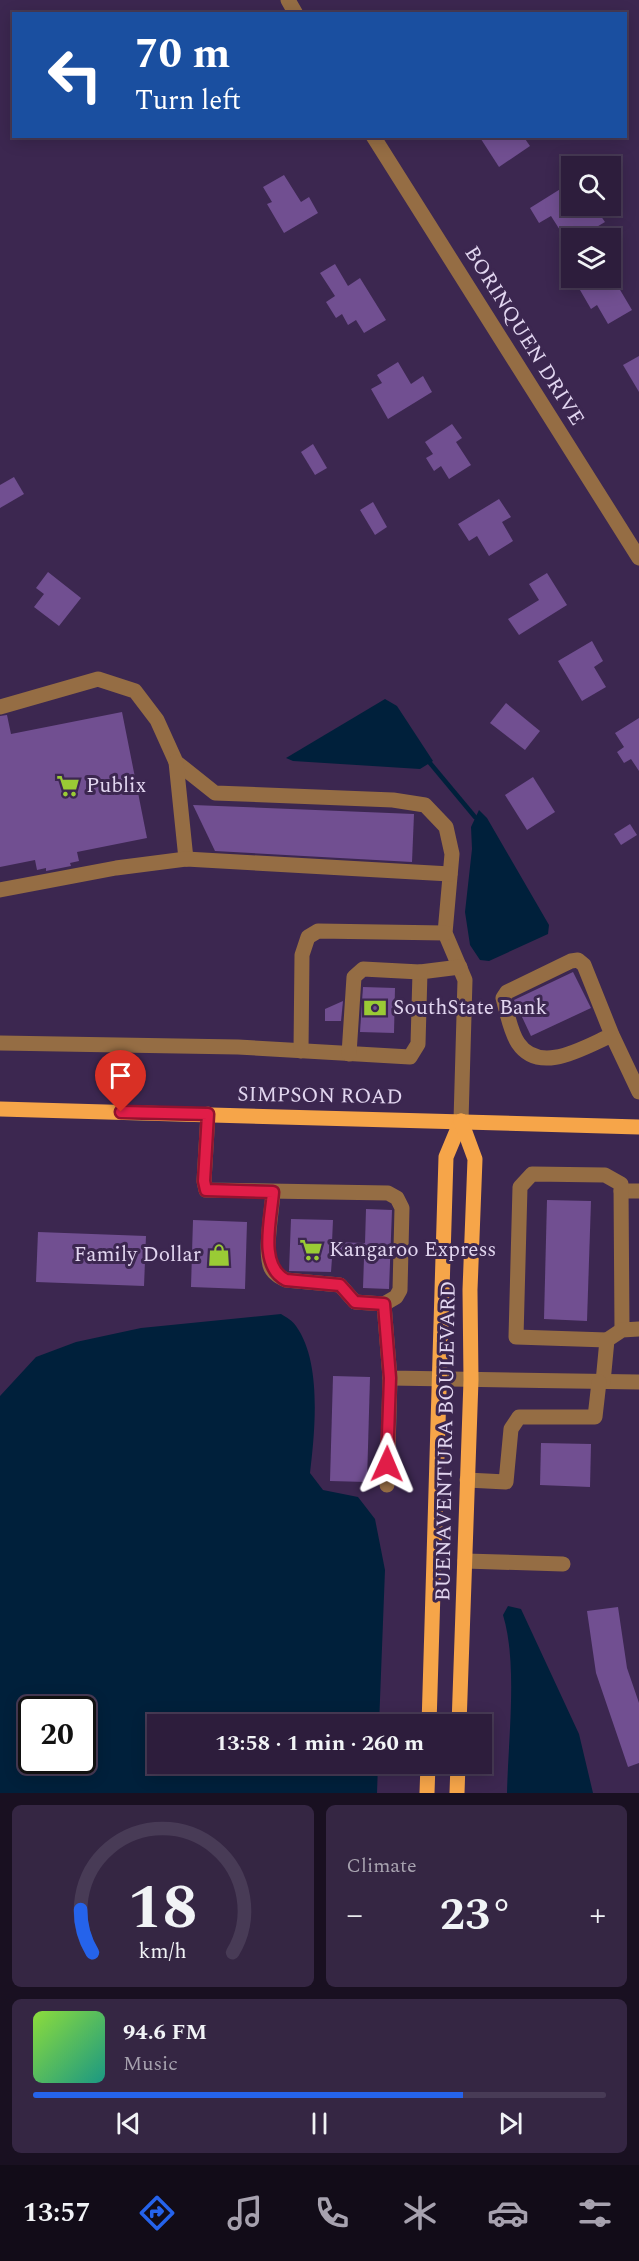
<!DOCTYPE html>
<html lang="en">
<head>
<meta charset="utf-8">
<style>
  :root { --surface:#2d1d3c; --page:#352643; --text:#f1f3f6; --muted:#a7a2af; --line:#483b56; --accent:#2563eb }
  body { margin:0; font-family:Spectral,serif; background:var(--page); color:var(--text); height:100vh; display:flex; flex-direction:column; font-size:22px; white-space:nowrap }
  * { box-sizing:border-box; margin:0 }
  p { font-size:20px; color:var(--muted) }
  .icon { flex:none; width:33px; height:33px; fill:none; stroke:currentColor; stroke-width:2; stroke-linecap:round; stroke-linejoin:round }
  .map { position:relative; height:1793px; overflow:hidden }
  .side { display:flex; flex-direction:column; gap:12px; padding:12px; background:#191021; flex:1 }
  .side>* { flex:none }
  .banner { position:absolute; left:12px; top:12px; width:615px; height:126px; border-radius:0px; box-shadow:0 3px 15px #0003,0 0 0 2px var(--line); background:#1a4fa0; color:#fff; overflow:hidden }
  .fabs { position:absolute; left:561px; top:156px; display:grid; gap:12px }
  .fabs a { display:grid; place-items:center; width:60px; height:60px; border-radius:0px; background:var(--surface); box-shadow:0 3px 15px #0003,0 0 0 2px var(--line); font-size:30px }
  .speed { position:absolute; left:18px; top:1696px; display:flex; gap:12px; font-size:30px; font-weight:700; text-align:center }
  .speed>* { display:grid; place-content:center; width:78px; height:78px; border-radius:50%; background:var(--surface); box-shadow:0 3px 15px #0003,0 0 0 2px var(--line); line-height:1 }
  .speed .limit { border:3px solid #111; border-radius:9px; background:#fff; color:#111 }
  .pin { position:absolute; display:grid; place-items:center; width:51px; height:51px; color:#fff; margin:-62px -26px; border-radius:50% 50% 50% 0; rotate:-45deg; box-shadow:0 0 6px #0007 }
  .pin .icon { rotate:45deg }
  .me { position:absolute; width:66px; margin:-33px; rotate:1deg; stroke-linejoin:round; filter:drop-shadow(0 0 4px #0008) }
  .turn { display:flex; align-items:center; gap:21px; height:126px; padding:0 24px; font-size:27px }
  .turn .icon { width:78px; height:78px; stroke-width:2.5 }
  .turn b { display:block; font-size:42px; line-height:51px }
  .big { font-size:45px; font-weight:700; line-height:1.1 }
  .side .widget { flex:1; display:flex; flex-direction:column; justify-content:center; gap:9px; min-width:0; padding:0 21px; border-radius:9px; background:var(--page) }
  .side .dial { align-items:center; gap:0 }
  .dial svg { height:156px; overflow:visible; fill:none; stroke:var(--line); stroke-width:7; stroke-linecap:round; text-anchor:middle }
  .dial text { fill:var(--text); stroke:none }
  .song { display:flex; align-items:center; gap:18px }
  .cover { width:72px; height:72px; border-radius:9px; background:linear-gradient(135deg,hsl(90 70% 55%),hsl(170 70% 35%)) }
  .played { height:6px; border-radius:3px; background:linear-gradient(90deg,var(--accent) 75%,var(--line) 75%) }
  .keys { display:flex; justify-content:space-around; direction:ltr }
  .heat { display:flex; justify-content:space-between; align-items:center; font-size:33px; direction:ltr }
  .side .tiles { flex:1; display:grid; gap:12px; grid-template-columns:1fr 1fr }
  .widget:last-child { grid-column:span 2 }
  .trip { position:absolute; left:147px; top:1714px; width:345px; height:60px; border-radius:0px; background:var(--surface); box-shadow:0 3px 15px #0003,0 0 0 2px var(--line); font-weight:700; line-height:60px; text-align:center }
  .dock { display:flex; height:96px; justify-content:space-around; align-items:center; background:#120c18; color:var(--muted) }
  .dock .icon { width:42px; height:42px }
  .dock .selected { color:var(--accent) }
  .dock b { font-size:27px; color:var(--text) }
  .map>svg:first-child { display:block }
  .water { fill:#00203b; fill-rule:evenodd }
  .lines { fill:none; stroke-linecap:round; stroke-linejoin:round }
  .stream { stroke:#00203b; stroke-width:4.5 }
  .building { fill:#714f91 }
  .minor { stroke:#956d44; stroke-width:15 }
  .major { stroke:#f6a549; stroke-width:15 }
  .route-casing { stroke:#92132f; stroke-width:15 }
  .route { stroke:#e11d48; stroke-width:10 }
  .labels { text-anchor:middle; dominant-baseline:central; stroke-width:6; stroke-linejoin:round; paint-order:stroke }
  .street-label { font-size:21px; fill:#e2d6f0; stroke:#3c2750 }
  .poi-label { font-size:21px; fill:#e2d6f0; stroke:#3c2750; text-anchor:start }
</style>
</head>
<body>
<div class="map">
<svg width="639" height="1793" viewBox="0 0 639 1793">
  <rect width="100%" height="100%" fill="#3c2750"/>
  <g class="water">
    <path d="M385 699 397 706 433 761 420 769 293 761 286 758Z"/>
    <path d="M479 810 487 818 549 925 548 934 489 961 480 960 470 945 465 912 472 849 471 827Z"/>
    <path d="M281 1314C286 1317 293 1321 296 1326 322 1362 315 1431 310 1473L323 1490 358 1497 375 1519 385 1570 379 1725H158V1764H378L377 1793H0V1396L36 1357 76 1342 141 1328ZM32 1710H82V1761H32Z"/>
    <path d="M508 1606 521 1609 579 1734 593 1793H507C508 1740 518 1664 503 1615Z"/>
  </g>
  <g class="lines">
    <path class="stream" d="M430 763 475 817"/>
  </g>
  <g class="building">
    <path d="M479 136H523L530 146 499 167Z"/>
    <path d="M284 175 301 202 309 197 318 213 284 233 267 204 272 202 263 187Z"/>
    <path d="M562 188 580 218 596 209 605 222 578 238H565L551 216 539 223 530 208Z"/>
    <path d="M335 264 348 286 360 278 386 320 364 333 356 320 348 325 342 314 336 318 326 302 335 296 320 273Z"/>
    <path d="M610 273 632 310 608 324 597 305 591 309 580 290 601 278H610Z"/>
    <path d="M639 356V392L623 365Z"/>
    <path d="M398 362 411 384 423 376 432 392 388 419 371 389 382 383 377 375Z"/>
    <path d="M452 424 462 438 456 442 471 465 449 479 441 466 434 471 426 458 433 454 425 442Z"/>
    <path d="M313 444 327 468 315 475 301 452Z"/>
    <path d="M14 477 24 494 0 508V485Z"/>
    <path d="M499 499 511 517 502 522 513 541 489 556 477 536 469 541 458 524Z"/>
    <path d="M373 502 387 527 375 535 360 510Z"/>
    <path d="M48 572 81 598 59 626 34 607 44 594 36 588Z"/>
    <path d="M547 573 567 605 519 635 508 619 539 600 529 584Z"/>
    <path d="M592 641 603 661 594 667 606 687 582 701 558 661Z"/>
    <path d="M506 703 540 731 525 750 490 723Z"/>
    <path d="M122 712 147 838 77 852 79 861 70 863 71 866 46 871V868L37 870 35 860 0 867V716L7 715 11 734Z"/>
    <path d="M639 718V771L631 759 624 763 617 752 624 747 615 733Z"/>
    <path d="M533 777 555 812 527 830 505 795Z"/>
    <path d="M193 805 414 814 412 862 215 851Z"/>
    <path d="M630 824 637 835 621 845 614 834Z"/>
    <path d="M573 972 591 1008 531 1036 514 1000Z"/>
    <path d="M363 987 395 988 394 1033 360 1032Z"/>
    <path d="M343 1001 341 1021H325V1009Z"/>
    <path d="M547 1200 591 1201 587 1321 544 1319Z"/>
    <path d="M366 1209 392 1210 389 1289 363 1288 364 1258H332L331 1272 289 1271 291 1219 333 1220 332 1242 365 1243Z"/>
    <path d="M193 1220 247 1222 245 1289 191 1287Z"/>
    <path d="M38 1232 146 1236 144 1286 36 1282Z"/>
    <path d="M333 1376 370 1377 367 1482 330 1481Z"/>
    <path d="M541 1443 591 1444 590 1487 540 1485Z"/>
    <path d="M618 1607 627 1668 639 1703V1763L628 1767 596 1673 587 1611Z"/>
  </g>
  <g class="lines">
    <g class="minor">
      <path d="M288 0 296 14"/>
      <path d="M373 136 639 558"/>
      <path d="M0 707 98 679 135 691 157 720 176 762 215 793 393 800 425 805 446 827 452 854 445 933 465 980 461 1121"/>
      <path d="M176 762 186 859"/>
      <path d="M0 890 116 868 186 859 450 874"/>
      <path d="M612 1035C586 1046 540 1076 518 1043 510 1031 507 1012 503 998L507 992 571 961 578 960 584 965 612 1035 639 1092"/>
      <path d="M0 1043 238 1047 410 1057 418 1044 420 972 460 967"/>
      <path d="M301 1051 302 955 308 937 318 931 445 933"/>
      <path d="M349 1054 354 977 363 969 420 972"/>
      <path d="M208 1114 204 1181 206 1190 388 1193 397 1198 402 1208 400 1290 396 1297 384 1304 390 1378 639 1382"/>
      <path d="M621 1191H639"/>
      <path d="M273 1192C272 1211 264 1252 271 1268 274 1274 280 1277 286 1280L340 1285 355 1302 384 1304"/>
      <path d="M607 1340 516 1337 520 1187 532 1174 605 1175 621 1184 622 1330"/>
      <path d="M603 1382 607 1340 622 1330 639 1329"/>
      <path d="M467 1480 506 1482 511 1429 519 1417H595L599 1382"/>
      <path d="M387 1485 390 1378"/>
      <path d="M465 1561 563 1564"/>
    </g>
    <g class="major">
      <path d="M0 1109 639 1127"/>
      <path d="M429 1725 446 1157 461 1121"/>
      <path d="M459 1725 471 1380 470 1290 475 1159 461 1121"/>
      <path d="M427 1793 428 1764"/>
      <path d="M457 1793 458 1764"/>
    </g>
  </g>
  <g class="lines">
    <g class="route-casing">
      <path id="route" d="M121 1112 208 1114 204 1181 206 1190 273 1192C271 1219 258 1266 286 1280L340 1285 355 1302 384 1304 390 1378 387 1464"/>
    </g>
    <use href="#route" class="route"/>
  </g>
  <defs>
    <g id="supermarket-bare" transform="scale(1.8)"><path d="M-6-5.5h2.5l.6 2H6L4.5 2H-2.5L-4.4-4H-6ZM-1.5 3.2a1.3 1.3 0 1 0 .1 0ZM3 3.2a1.3 1.3 0 1 0 .1 0Z" fill="#9acb35" stroke="#3c2750" stroke-width="2.5" paint-order="stroke"/></g>
    <g id="bank-bare" transform="scale(1.8)"><path d="M-6-4H6V4H-6ZM0-2.3a2.3 2.3 0 1 0 0 4.6a2.3 2.3 0 1 0 0-4.6Z" fill="#9acb35" stroke="#3c2750" stroke-width="2.5" paint-order="stroke"/></g>
    <g id="shop-bare" transform="scale(1.8)"><path d="M-5-2.5h2.3a2.7 3.5 0 0 1 5.4 0H5L5.5 6h-11ZM-1.5-2.5h3a1.5 2.3 0 0 0-3 0Z" fill="#9acb35" stroke="#3c2750" stroke-width="2.5" paint-order="stroke"/></g>
  </defs>
  <g fill-rule="evenodd">
    <use href="#supermarket-bare" x="68" y="786"/>
    <use href="#bank-bare" x="375" y="1008"/>
    <use href="#supermarket-bare" x="311" y="1250"/>
    <use href="#shop-bare" x="219" y="1255"/>
  </g>
  <g class="labels">
    <g class="street-label">
      <text transform="translate(524 336) rotate(58)">BORINQUEN DRIVE</text>
      <text transform="translate(320 1096) rotate(1)">SIMPSON ROAD</text>
      <text transform="translate(446 1441) rotate(-89)">BUENAVENTURA BOULEVARD</text>
    </g>
    <g class="poi-label">
      <text x="86" y="786">Publix</text>
      <text x="393" y="1008">SouthState Bank</text>
      <text x="329" y="1250">Kangaroo Express</text>
      <text x="201" y="1255" text-anchor="end">Family Dollar</text>
    </g>
  </g>
</svg>
<div class="fabs">
<a><svg class="icon" aria-label="search" viewBox="0 0 24 24"><circle cx="10" cy="10" r="6"/><path d="M15 15l6 6"/></svg></a>
<a><svg class="icon" aria-label="layers" viewBox="0 0 24 24"><path d="M12 4l9 5-9 5-9-5zM3 14l9 5 9-5"/></svg></a>
</div>
<div class="speed"><div class="limit">20</div></div>
<div class="pin" style="left:121px;top:1112px;background:#d93025"><svg class="icon" aria-label="arrive" viewBox="0 0 24 24"><path d="M6 21V4h12l-3 4 3 4H6"/></svg></div>
<svg class="me" style="left:387px;top:1464px" viewBox="-20 -20 40 40"><path d="M0-17L14 15 0 8-14 15z" fill="#e11d48" stroke="#fff" stroke-width="4"/></svg>
<div class="trip">13:58 · 1 min · 260 m</div>
<div class="banner">
<div class="turn"><svg class="icon" aria-label="left" viewBox="0 0 24 24"><path d="M17 20v-9H6M10 6l-5 5 5 5"/></svg><div><b>70 m</b>Turn left</div></div>
</div>
</div>
<section class="side">
<div class="tiles">
<div class="widget dial"><svg viewBox="0 0 100 80">
<path d="M14 69A42 42 0 1 1 86 69"/>
<path d="M14 69A42 42 0 0 1 8 47" stroke="#2563eb"/>
<text x="50" y="56" font-size="32" font-weight="700">18</text>
<text x="50" y="72" font-size="11">km/h</text>
</svg></div>
<div class="widget"><p>Climate</p>
<div class="heat"><a>−</a><b class="big">23°</b><a>+</a></div>
</div>
<div class="widget">
<div class="song"><i class="cover"></i><div><b>94.6 FM</b><p>Music</p></div></div>
<div class="played"></div>
<div class="keys"><svg class="icon" aria-label="previous" viewBox="0 0 24 24"><path d="M18 5L8 12l10 7zM5 5v14"/></svg><svg class="icon" aria-label="pause" viewBox="0 0 24 24"><path d="M8 5v14M16 5v14"/></svg><svg class="icon" aria-label="next" viewBox="0 0 24 24"><path d="M6 5l10 7-10 7zM19 5v14"/></svg></div>
</div>
</div>
</section>
<nav class="dock">
<b>13:57</b>
<svg class="icon selected" aria-label="directions" viewBox="0 0 24 24"><path d="M12 3l9 9-9 9-9-9zM9 14v-3h6M13 9l2 2-2 2"/></svg>
<svg class="icon" aria-label="music" viewBox="0 0 24 24"><path d="M9 18V5l10-2v13"/><circle cx="6" cy="18" r="3"/><circle cx="16" cy="16" r="3"/></svg>
<svg class="icon" aria-label="phone" viewBox="0 0 24 24"><path d="M5 4h4l2 5-3 2q2 4 5 5l2-3 5 2v4C11 20 4 13 5 4z"/></svg>
<svg class="icon" aria-label="climate" viewBox="0 0 24 24"><path d="M12 3v18M4 7l16 10M4 17L20 7"/></svg>
<svg class="icon" aria-label="car" viewBox="0 0 24 24"><path d="M5 17H2v-5l4-1 3-4h7l3 4 3 1v5h-3M9 17h6M6 11h13"/><circle cx="7" cy="17" r="2"/><circle cx="17" cy="17" r="2"/></svg>
<svg class="icon" aria-label="filters" viewBox="0 0 24 24"><path d="M4 7h16M4 17h16"/><circle cx="9" cy="7" r="2"/><circle cx="15" cy="17" r="2"/></svg>
</nav>
</body>
</html>
